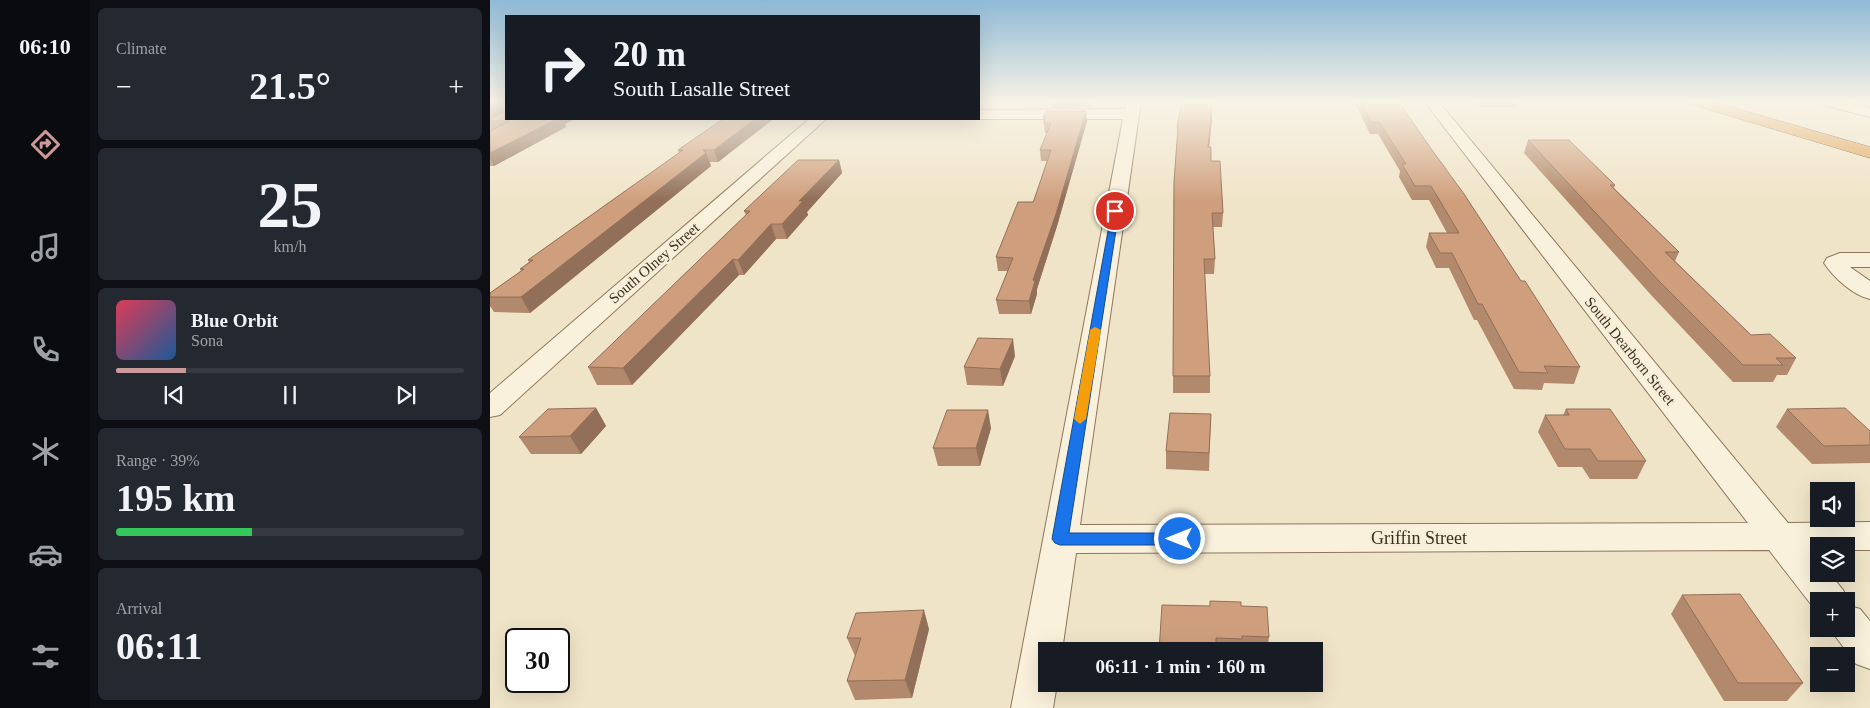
<!DOCTYPE html>
<html lang="en">
<head>
<meta charset="utf-8">
<style>
  :root { --surface:#171b24; --page:#242831; --text:#f1f3f6; --muted:#9ea1a6; --line:#363941; --accent:#cc999b }
  body { margin:0; font-family:Georgia,serif; background:var(--page); color:var(--text); height:100vh; display:flex; flex-direction:column; font-size:19px; white-space:nowrap }
  * { box-sizing:border-box; margin:0 }
  p { font-size:16px; color:var(--muted) }
  .icon { flex:none; width:28px; height:28px; fill:none; stroke:currentColor; stroke-width:2; stroke-linecap:round; stroke-linejoin:round }
  .map { position:relative; flex:1; overflow:hidden }
  .drawer { display:flex; flex-direction:column; gap:8px; padding:8px; background:#0d0f14; width:400px }
  .drawer>* { flex:none }
  .top-card { position:absolute; left:15px; top:15px; width:475px; height:105px; border-radius:0px; box-shadow:0 5px 20px #0002; background:#171b24; color:var(--text); overflow:hidden }
  .tools { position:absolute; left:1320px; top:482px; display:grid; gap:10px }
  .tools a { display:grid; place-items:center; width:45px; height:45px; border-radius:0px; background:var(--surface); box-shadow:0 5px 20px #0002; font-size:25px }
  .speed { position:absolute; left:15px; top:628px; display:flex; gap:10px; font-size:25px; font-weight:700; text-align:center }
  .speed>* { display:grid; place-content:center; width:65px; height:65px; border-radius:50%; background:var(--surface); box-shadow:0 5px 20px #0002; line-height:1 }
  .speed .limit { border:2px solid #111; border-radius:8px; background:#fff; color:#111 }
  .pin { position:absolute; display:grid; place-items:center; width:42px; height:42px; color:#fff; margin:-21px; border:2px solid #fff; border-radius:50%; box-shadow:0 1px 5px #0007 }
  .me { position:absolute; width:55px; margin:-28px; rotate:270deg; stroke-linejoin:round; filter:drop-shadow(0 0 4px #0008) }
  .turn { display:flex; align-items:center; gap:18px; height:105px; padding:0 25px; font-size:22px }
  .turn .icon { width:65px; height:65px; stroke-width:2.5 }
  .turn b { display:block; font-size:35px; line-height:42px }
  .big { font-size:38px; font-weight:600; line-height:1.1 }
  .drawer .card { flex:1; display:flex; flex-direction:column; justify-content:center; gap:8px; min-width:0; padding:0 18px; border-radius:8px; background:var(--page) }
  .drawer .dial { align-items:center; gap:0 }
  .dial b { font-size:65px; line-height:1 }
  .song { display:flex; align-items:center; gap:15px }
  .cover { width:60px; height:60px; border-radius:8px; background:linear-gradient(135deg,hsl(350 70% 55%),hsl(210 70% 35%)) }
  .played { height:5px; border-radius:2px; background:linear-gradient(90deg,var(--accent) 20%,var(--line) 20%) }
  .keys { display:flex; justify-content:space-around; direction:ltr }
  .heat { display:flex; justify-content:space-between; align-items:center; font-size:28px; direction:ltr }
  .charge { height:8px; border-radius:4px; background:linear-gradient(90deg,#34c759 39%,var(--line) 0) }
  .trip { position:absolute; left:548px; top:642px; width:285px; height:50px; border-radius:0px; background:var(--surface); box-shadow:0 5px 20px #0002; font-weight:600; line-height:50px; text-align:center }
  main { display:flex; flex:1; min-height:0 }
  .tab-bar { display:flex; flex-direction:column; width:90px; justify-content:space-around; align-items:center; background:#090b0e; color:var(--muted) }
  .tab-bar .icon { width:35px; height:35px }
  .tab-bar .active { color:var(--accent) }
  .tab-bar b { font-size:22px; color:var(--text) }
  .map>svg:first-child { display:block }
  .lines { fill:none; stroke-linecap:round; stroke-linejoin:round }
  .minor-casing { stroke:#8d765c; stroke-width:2 }
  .highway-casing { stroke:#5b4430; stroke-width:1 }
  .minor { fill:#faf1dc; fill-rule:evenodd }
  .highway { fill:#e0a458; fill-rule:evenodd }
  .wall { fill:#b2896c }
  .shaded-wall { fill:#916f58 }
  .building { fill:#cf9f7d; stroke:#916f58 }
  .route { fill:#1a73e8; stroke:#114b97 }
  .slow { fill:#f59e0b }
  .labels { text-anchor:middle; dominant-baseline:central; stroke-width:5; stroke-linejoin:round; paint-order:stroke }
  .street-label { font-size:15px; fill:#3d2e20; stroke:#f7eed8 }
  .near-street-label { font-size:18px; fill:#3d2e20; stroke:#f7eed8 }
</style>
</head>
<body>
<main>
<nav class="tab-bar">
<b>06:10</b>
<svg class="icon active" aria-label="directions" viewBox="0 0 24 24"><path d="M12 3l9 9-9 9-9-9zM9 14v-3h6M13 9l2 2-2 2"/></svg>
<svg class="icon" aria-label="music" viewBox="0 0 24 24"><path d="M9 18V5l10-2v13"/><circle cx="6" cy="18" r="3"/><circle cx="16" cy="16" r="3"/></svg>
<svg class="icon" aria-label="phone" viewBox="0 0 24 24"><path d="M5 4h4l2 5-3 2q2 4 5 5l2-3 5 2v4C11 20 4 13 5 4z"/></svg>
<svg class="icon" aria-label="climate" viewBox="0 0 24 24"><path d="M12 3v18M4 7l16 10M4 17L20 7"/></svg>
<svg class="icon" aria-label="car" viewBox="0 0 24 24"><path d="M5 17H2v-5l4-1 3-4h7l3 4 3 1v5h-3M9 17h6M6 11h13"/><circle cx="7" cy="17" r="2"/><circle cx="17" cy="17" r="2"/></svg>
<svg class="icon" aria-label="filters" viewBox="0 0 24 24"><path d="M4 7h16M4 17h16"/><circle cx="9" cy="7" r="2"/><circle cx="15" cy="17" r="2"/></svg>
</nav>
<section class="drawer">
<div class="card"><p>Climate</p>
<div class="heat"><a>−</a><b class="big">21.5°</b><a>+</a></div>
</div>
<div class="card dial"><b>25</b><p>km/h</p></div>
<div class="card">
<div class="song"><i class="cover"></i><div><b>Blue Orbit</b><p>Sona</p></div></div>
<div class="played"></div>
<div class="keys"><svg class="icon" aria-label="previous" viewBox="0 0 24 24"><path d="M18 5L8 12l10 7zM5 5v14"/></svg><svg class="icon" aria-label="pause" viewBox="0 0 24 24"><path d="M8 5v14M16 5v14"/></svg><svg class="icon" aria-label="next" viewBox="0 0 24 24"><path d="M6 5l10 7-10 7zM19 5v14"/></svg></div>
</div>
<div class="card"><p>Range · 39%</p><b class="big">195 km</b><div class="charge"></div></div>
<div class="card"><p>Arrival</p><b class="big">06:11</b></div>
</section>
<div class="map">
<svg width="1380" height="708" viewBox="0 0 1380 708">
  <rect width="100%" height="100%" fill="#f0e4c8"/>
  <g class="lines">
    <g class="minor-casing">
      <g id="minor">
        <path d="M637 101H651L590 525 1258 523 934 101H948L1298 523 1380 522V550H1356V546H1329V550H1320L1329 560V574H1340L1353 590 1359 601 1357 605 1370 609 1380 621V669L1366 664 1340 629H1356V601H1329V613L1327 612 1279 550 586 553 572 651H556V684H567L563 708H521L633 119H489V110L635 109Z"/>
        <path d="M1328 101H1350L1380 108V117L1330 104Z"/>
        <path d="M319 119H336L10 415 0 417V393Z"/>
        <path d="M1350 253H1380V267H1360L1380 281V299C1363 295 1344 278 1334 263L1337 258Z"/>
      </g>
    </g>
    <g class="highway-casing">
      <path id="highway" d="M1197 101H1220L1380 147V158L1200 104Z"/>
    </g>
    <use href="#minor" class="minor"/>
    <use href="#highway" class="highway"/>
  </g>
  <g class="wall">
    <path d="M16 101V119L75 124 76 127 4 166H0V131L1 130 0 129V119L12 113 0 118Z"/>
    <path d="M562 101H602L600 107 562 108Z"/>
    <path d="M864 101H908L1090 367 1084 384 1054 383 1052 390 1024 389 987 320H984L959 268H946L936 247 939 233H957L939 200H922L909 177 910 171 888 134H880Z"/>
    <path d="M984 101H1028L1026 107H991Z"/>
    <path d="M596 111 597 121 567 226 547 289V294L541 314H509L506 300 518 271H508L506 257 544 200 557 161H551L550 150 557 133H555L553 118Z"/>
    <path d="M722 118 719 147 721 161 733 213 732 227H723L725 259 724 274H714L720 376V393H683L684 182 687 139V127Z"/>
    <path d="M233 119H282V120L228 162H220L221 166 40 313 4 312 0 306V293L31 271 30 269 39 262 38 260 189 153 188 150Z"/>
    <path d="M1038 140 1125 185 1124 188 1189 252 1185 261 1261 335 1306 358 1297 375H1287L1283 382H1243L1162 296 1034 153Z"/>
    <path d="M349 160 352 173 317 212 318 215 297 239H286L254 275H249L142 385H107L98 367 256 215 254 211Z"/>
    <path d="M525 356 513 386 477 385 474 367Z"/>
    <path d="M106 408 116 426 91 454H41L29 437Z"/>
    <path d="M1076 409 1156 461 1147 479H1100L1092 467H1068L1048 432 1055 415H1073Z"/>
    <path d="M1297 409 1380 431V463L1322 464 1286 427Z"/>
    <path d="M721 414 719 471 676 469V451Z"/>
    <path d="M501 428 490 466H448L443 448Z"/>
    <path d="M1192 595 1313 683 1297 701H1234L1181 614Z"/>
    <path d="M751 606 779 637 777 651H669Z"/>
    <path d="M439 629 422 698 365 700 357 681 365 656 357 638Z"/>
    <path d="M668 684H726L725 692 669 690Z"/>
  </g>
  <g class="shaded-wall">
    <path d="M11 101 12 106 15 112 0 118V105Z"/>
    <path d="M600 101H602L600 107Z"/>
    <path d="M722 106V118L718 160V147Z"/>
    <path d="M596 111 597 121 567 226 547 289V294L541 314 539 301 543 280Z"/>
    <path d="M64 119H85L75 124 76 127 4 166 0 159V153Z"/>
    <path d="M265 119H282V120L228 162 224 150Z"/>
    <path d="M216 153 221 166 40 313 31 297Z"/>
    <path d="M349 160 352 173 317 212 318 215 297 239 292 224 309 201Z"/>
    <path d="M281 224 286 239 254 275 248 260Z"/>
    <path d="M243 259 249 275 142 385 133 368Z"/>
    <path d="M523 339 525 356 513 386 510 369Z"/>
    <path d="M106 408 116 426 91 454 80 436Z"/>
    <path d="M498 410 501 428 490 466 486 448Z"/>
    <path d="M434 610 439 629 422 698 415 680Z"/>
  </g>
  <g class="building">
    <path d="M0 101H16V107L12 106 11 101 0 105Z"/>
    <path d="M692 101H722V106L718 147H721V161H730L733 213H722L725 259H714L720 376H683L684 182 688 127H687Z"/>
    <path d="M871 101H908L942 150 974 194 1031 281H1035L1090 367 1054 366 1058 373 1029 372 992 304H988L962 253H950L939 233H969L941 186H925L912 164H916L889 122H881Z"/>
    <path d="M16 111V119H67L0 153V131L20 121H0V119Z"/>
    <path d="M556 111H596L566 214 543 280 545 281 539 301 506 300 523 258 506 257 528 202H543L544 200 561 150H550L561 123H554L556 118H553Z"/>
    <path d="M233 119H265L224 150H213L216 153 31 297H0V293L34 269H30L43 260H38L193 150H188Z"/>
    <path d="M1038 140H1079L1125 185H1120L1189 252H1175L1261 335 1280 334 1306 358H1286L1293 365H1253L1169 281Z"/>
    <path d="M308 160H349L309 201H313L292 224H281L248 260 243 259 133 368 98 367 260 211H254Z"/>
    <path d="M488 338 523 339 510 369 474 367Z"/>
    <path d="M106 408 80 436 29 437 58 409Z"/>
    <path d="M1355 408 1380 431V445L1334 446 1297 409Z"/>
    <path d="M1076 409H1120L1156 461H1108L1100 449H1075L1055 415H1079Z"/>
    <path d="M457 410H498L486 448H443Z"/>
    <path d="M680 413 721 414 719 453 676 451Z"/>
    <path d="M1250 594 1313 683H1248L1192 595Z"/>
    <path d="M720 601 751 602V606L777 607 779 637 752 636V639L726 638V651H669L672 605 720 606Z"/>
    <path d="M434 610 415 680 357 681 371 638H357L366 613Z"/>
  </g>
  <linearGradient id="sky" x2="0" y2="1"><stop stop-color="#8fbad6"/><stop offset="0.51" stop-color="#f8f3e6"/><stop offset="1" stop-color="#f8f3e6" stop-opacity="0"/></linearGradient>
  <rect width="1380" height="200" fill="url(#sky)"/>
  <path class="route" d="M622 209 629 211 579 533H690L695 535 697 539 695 543 690 545H570L565 543 562 539Z"/>
  <path class="slow" d="M605 327 611 330 596 419 590 424 584 419 600 330Z"/>
  <g class="labels">
    <g class="street-label">
      <text transform="translate(164 263) rotate(-41)">South Olney Street</text>
      <text transform="translate(1140 351) rotate(51)">South Dearborn Street</text>
    </g>
    <g class="near-street-label">
      <text x="929" y="538">Griffin Street</text>
    </g>
  </g>
</svg>
<div class="tools">
<a><svg class="icon" aria-label="sound" viewBox="0 0 24 24"><path d="M4 9h4l5-4v14l-5-4H4zM17 9q2 3 0 6"/></svg></a>
<a><svg class="icon" aria-label="layers" viewBox="0 0 24 24"><path d="M12 4l9 5-9 5-9-5zM3 14l9 5 9-5"/></svg></a>
<a>+</a>
<a>−</a>
</div>
<div class="speed"><div class="limit">30</div></div>
<div class="pin" style="left:625px;top:211px;background:#d93025"><svg class="icon" aria-label="arrive" viewBox="0 0 24 24"><path d="M6 21V4h12l-3 4 3 4H6"/></svg></div>
<svg class="me" style="left:690px;top:539px" viewBox="-20 -20 40 40"><circle r="17" fill="#1a73e8" stroke="#fff" stroke-width="3"/><path d="M0-11L8 9 0 5-8 9z" fill="#fff"/></svg>
<div class="trip">06:11 · 1 min · 160 m</div>
<div class="top-card">
<div class="turn"><svg class="icon" aria-label="right" viewBox="0 0 24 24"><path d="M7 20v-9h11M14 6l5 5-5 5"/></svg><div><b>20 m</b>South Lasalle Street</div></div>
</div>
</div>
</main>
</body>
</html>
